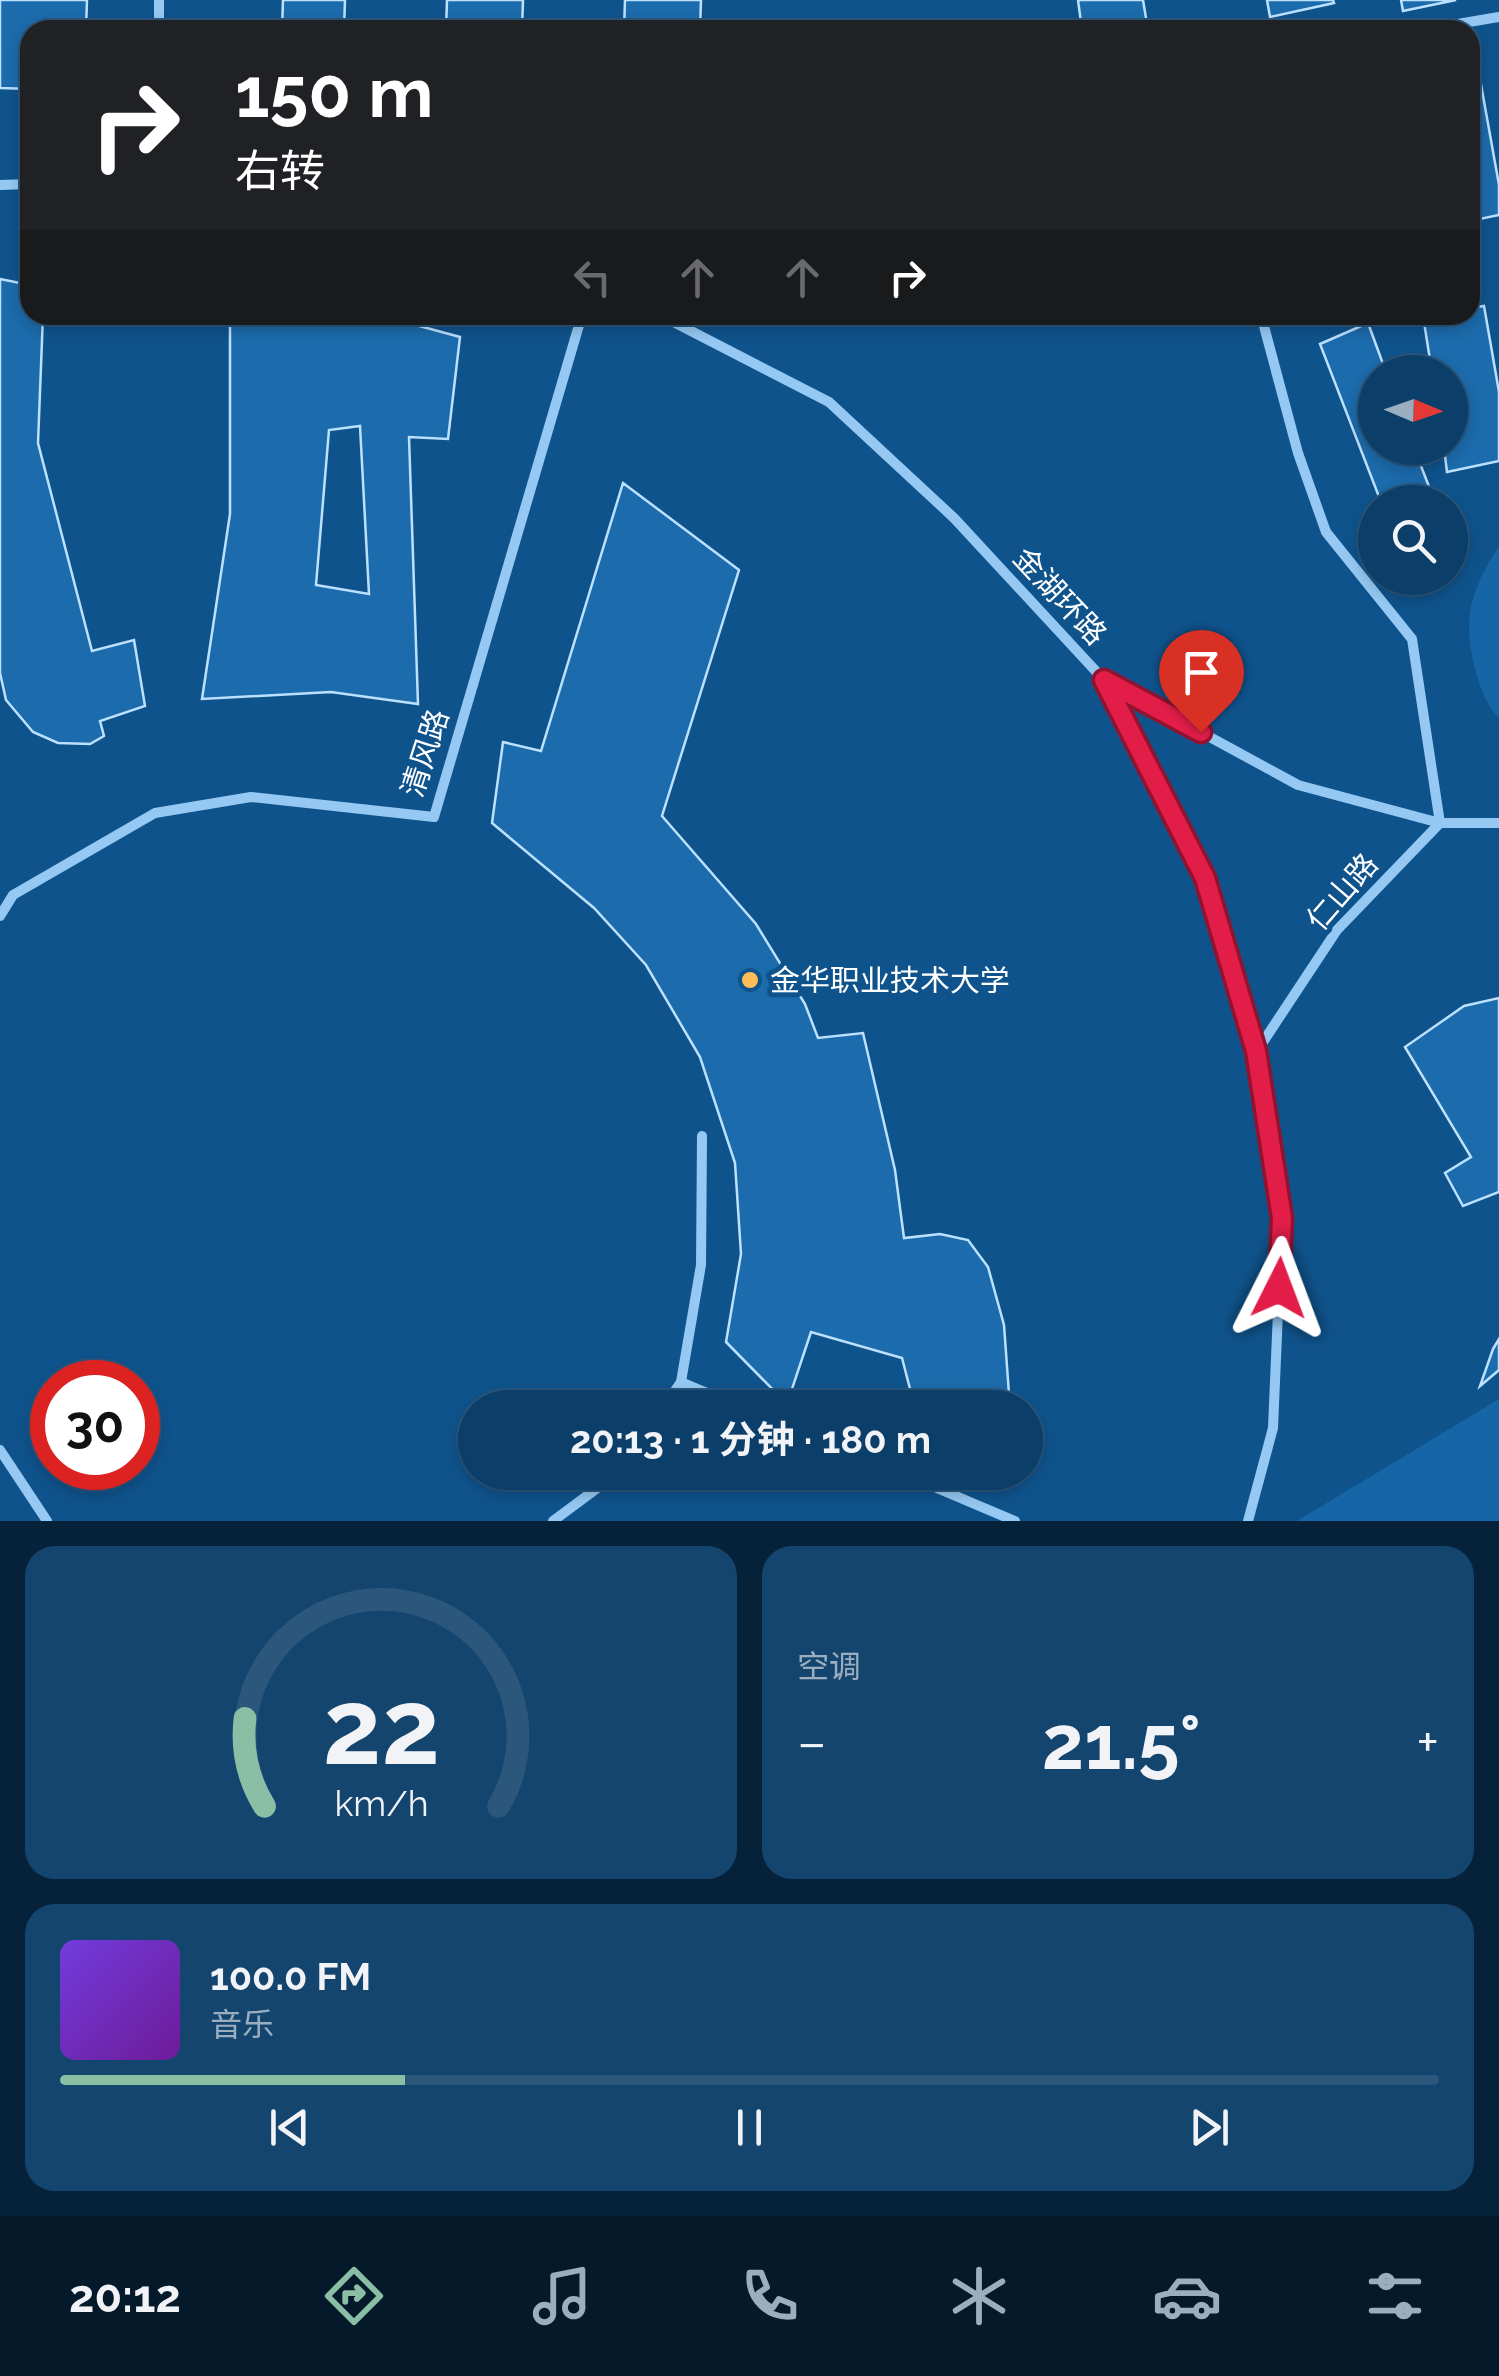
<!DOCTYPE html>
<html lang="zh">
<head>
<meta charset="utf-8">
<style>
  :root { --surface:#0b3e69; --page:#14456f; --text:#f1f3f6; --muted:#9aaec0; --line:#2b577d; --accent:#8abfa5 }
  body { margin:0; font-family:Raleway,"Noto Sans SC",sans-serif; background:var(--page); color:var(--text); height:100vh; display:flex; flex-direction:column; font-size:38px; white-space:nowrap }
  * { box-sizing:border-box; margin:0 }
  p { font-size:32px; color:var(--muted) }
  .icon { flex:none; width:55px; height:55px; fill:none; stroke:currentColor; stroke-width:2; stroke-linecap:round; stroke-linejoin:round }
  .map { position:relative; height:1521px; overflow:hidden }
  .side { display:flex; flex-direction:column; gap:25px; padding:25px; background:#06223a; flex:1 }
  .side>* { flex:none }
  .top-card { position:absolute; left:20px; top:20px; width:1460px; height:305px; border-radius:30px; box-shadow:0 5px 15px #0003,0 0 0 2px var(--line); background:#202124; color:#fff; overflow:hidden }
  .needle { width:65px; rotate:92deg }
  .controls { position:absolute; left:1358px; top:355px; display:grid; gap:20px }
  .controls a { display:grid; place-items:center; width:110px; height:110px; border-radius:50%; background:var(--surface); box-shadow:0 5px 15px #0003,0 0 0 2px var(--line); font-size:50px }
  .speed { position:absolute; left:30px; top:1360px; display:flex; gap:20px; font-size:50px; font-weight:700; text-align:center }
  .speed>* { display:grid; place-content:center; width:130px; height:130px; border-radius:50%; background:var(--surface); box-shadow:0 5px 15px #0003,0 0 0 2px var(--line); line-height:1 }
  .speed .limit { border:15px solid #d22; background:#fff; color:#111 }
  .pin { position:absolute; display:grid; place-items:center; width:85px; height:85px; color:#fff; margin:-102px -42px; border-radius:50% 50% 50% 0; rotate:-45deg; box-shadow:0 0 10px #0007 }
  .pin .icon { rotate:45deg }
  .me { position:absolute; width:110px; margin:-55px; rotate:3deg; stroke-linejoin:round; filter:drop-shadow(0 0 8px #0008) }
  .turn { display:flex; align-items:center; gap:35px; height:210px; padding:0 50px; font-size:45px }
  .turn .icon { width:130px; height:130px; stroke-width:2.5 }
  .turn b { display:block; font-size:70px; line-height:85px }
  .lanes { display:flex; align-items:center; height:95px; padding:0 50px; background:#0003; justify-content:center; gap:50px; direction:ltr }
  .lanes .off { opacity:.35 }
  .big { font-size:75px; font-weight:700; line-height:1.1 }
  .side .tile { flex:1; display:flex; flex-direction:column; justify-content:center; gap:15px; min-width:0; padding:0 35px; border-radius:30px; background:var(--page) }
  .side .dial { align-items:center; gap:0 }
  .dial svg { height:260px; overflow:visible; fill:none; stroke:var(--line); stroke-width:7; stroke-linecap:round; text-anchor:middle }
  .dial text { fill:var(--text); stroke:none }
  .song { display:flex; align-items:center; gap:30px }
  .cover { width:120px; height:120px; border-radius:15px; background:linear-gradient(135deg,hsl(260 70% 55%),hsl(280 70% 35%)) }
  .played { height:10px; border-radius:5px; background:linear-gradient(90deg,var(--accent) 25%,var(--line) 25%) }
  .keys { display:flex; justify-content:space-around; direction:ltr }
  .heat { display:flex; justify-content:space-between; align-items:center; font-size:55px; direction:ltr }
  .side .tiles { flex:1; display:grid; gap:25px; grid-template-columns:1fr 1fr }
  .tile:last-child { grid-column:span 2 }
  .trip { position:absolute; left:458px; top:1390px; width:585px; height:100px; border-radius:50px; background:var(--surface); box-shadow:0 5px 15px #0003,0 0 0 2px var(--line); font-weight:700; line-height:100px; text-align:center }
  .tab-bar { display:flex; height:160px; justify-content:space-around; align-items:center; background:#04192a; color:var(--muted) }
  .tab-bar .icon { width:70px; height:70px }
  .tab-bar .on { color:var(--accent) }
  .tab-bar b { font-size:45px; color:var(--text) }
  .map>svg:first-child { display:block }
  .park { fill:#1666a7 }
  .building { fill:#1c6bac; stroke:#bce1fe; stroke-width:2.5; fill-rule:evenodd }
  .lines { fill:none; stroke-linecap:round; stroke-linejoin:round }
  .street { stroke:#95c9f3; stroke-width:10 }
  .route-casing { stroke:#92132f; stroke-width:25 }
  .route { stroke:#e11d48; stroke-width:18 }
  .poi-dot { fill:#ffbd57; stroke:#0f538c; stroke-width:4 }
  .labels { text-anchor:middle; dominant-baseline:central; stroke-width:10; stroke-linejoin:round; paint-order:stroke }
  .street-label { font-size:30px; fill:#fff; stroke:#0f538c }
  .poi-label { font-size:30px; fill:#fff; stroke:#0f538c; text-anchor:start }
</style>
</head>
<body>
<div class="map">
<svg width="1499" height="1521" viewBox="0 0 1499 1521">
  <rect width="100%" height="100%" fill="#0f538c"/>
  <g class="park">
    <path d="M1499 547V718C1477 696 1466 643 1470 613 1473 591 1486 565 1499 547Z"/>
    <path d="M1499 1399V1521H1297Z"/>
  </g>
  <g class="building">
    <path d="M0 0H87L86 30H30V89L0 88Z"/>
    <path d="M283 0H345L344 30H282Z"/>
    <path d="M447 0H523L522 30H446Z"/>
    <path d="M625 0H701L700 30H624Z"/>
    <path d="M1078 0H1143L1148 30H1082Z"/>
    <path d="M1267 0H1333L1334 3 1270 17Z"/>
    <path d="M1401 0H1456L1403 11Z"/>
    <path d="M1477 62 1499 185V215L1470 221V63Z"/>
    <path d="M0 279 30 285V315H43L38 443 92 651 134 640 145 706 100 721 104 736 90 744 58 743 33 732 6 700 0 673Z"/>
    <path d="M1484 306 1499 392V461L1447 472 1444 448H1450V372H1432L1423 316 1470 315V308Z"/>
    <path d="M230 315H379L460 337 448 439 409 437 418 704 331 692 202 699 230 514ZM360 426 369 594 316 585 329 430Z"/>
    <path d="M1368 323 1386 372H1375V448H1414L1435 502H1381L1320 344Z"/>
    <path d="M623 483 739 570 662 816 756 924 805 1004 818 1038 863 1033 895 1170 904 1238 940 1234 968 1240 988 1267 1004 1325 1009 1394 1006 1408H915L902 1358 811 1332 787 1404 726 1342 741 1254 735 1163 700 1057 646 965 594 908 492 823 503 742 541 751Z"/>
    <path d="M1499 998V1192L1463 1206 1445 1173 1471 1157 1405 1047 1464 1006Z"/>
    <path d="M1499 1339V1370L1480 1386 1493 1349Z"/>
  </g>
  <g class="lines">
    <g class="street">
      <path d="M159 30V0"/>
      <path d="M1422 30 1499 17"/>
      <path d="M0 185 30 184"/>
      <path d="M660 315 829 402 954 518 1104 680 1205 878 1257 1051 1282 1218 1273 1428 1248 1521"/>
      <path d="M1105 680 1298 785 1440 823 1412 639 1326 532 1298 453 1261 315"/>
      <path d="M0 916 13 895 155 813 251 797 434 817 582 315"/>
      <path d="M1257 1051 1337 930 1440 823H1499"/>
      <path d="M681 1382 743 1408"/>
      <path d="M663 1408 681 1382 701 1265 702 1136"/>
      <path d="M0 1450 47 1521"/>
      <path d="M899 1472 1015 1521"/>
      <path d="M553 1521 619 1472"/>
    </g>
  </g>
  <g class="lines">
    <g class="route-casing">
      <path id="route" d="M1201 732 1104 680 1205 878 1256 1051 1282 1218 1279 1288"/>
    </g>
    <use href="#route" class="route"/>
  </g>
  <circle class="poi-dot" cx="750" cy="980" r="10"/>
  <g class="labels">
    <g class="street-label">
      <text transform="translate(1060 596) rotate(47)">金湖环路</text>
      <text transform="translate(425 753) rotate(-72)">清风路</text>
      <text transform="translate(1342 892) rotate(-49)">仁山路</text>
    </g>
    <g class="poi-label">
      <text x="770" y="980">金华职业技术大学</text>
    </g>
  </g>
</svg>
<div class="controls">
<a><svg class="needle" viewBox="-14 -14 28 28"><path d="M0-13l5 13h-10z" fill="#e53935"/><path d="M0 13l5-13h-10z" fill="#9aaec0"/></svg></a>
<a><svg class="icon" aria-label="search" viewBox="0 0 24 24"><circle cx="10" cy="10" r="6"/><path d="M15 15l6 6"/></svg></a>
</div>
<div class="speed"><div class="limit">30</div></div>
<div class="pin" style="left:1201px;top:732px;background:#d93025"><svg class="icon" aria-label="arrive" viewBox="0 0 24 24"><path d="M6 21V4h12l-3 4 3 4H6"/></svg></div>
<svg class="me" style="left:1279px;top:1288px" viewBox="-20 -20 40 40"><path d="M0-17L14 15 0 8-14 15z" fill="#e11d48" stroke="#fff" stroke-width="4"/></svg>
<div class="trip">20:13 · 1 分钟 · 180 m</div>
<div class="top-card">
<div class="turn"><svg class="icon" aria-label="right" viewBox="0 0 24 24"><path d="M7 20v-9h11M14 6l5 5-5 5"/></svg><div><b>150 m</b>右转</div></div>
<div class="lanes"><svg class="icon off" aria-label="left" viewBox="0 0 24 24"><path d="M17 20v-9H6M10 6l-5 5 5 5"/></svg><svg class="icon off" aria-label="ahead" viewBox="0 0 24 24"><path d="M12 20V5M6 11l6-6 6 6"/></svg><svg class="icon off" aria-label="ahead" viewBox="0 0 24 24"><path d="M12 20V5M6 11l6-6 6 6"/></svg><svg class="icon" aria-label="right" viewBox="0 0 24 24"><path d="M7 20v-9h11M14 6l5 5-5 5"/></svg></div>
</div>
</div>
<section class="side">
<div class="tiles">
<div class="tile dial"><svg viewBox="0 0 100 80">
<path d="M14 69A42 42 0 1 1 86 69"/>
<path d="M14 69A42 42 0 0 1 8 42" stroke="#8abfa5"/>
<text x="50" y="56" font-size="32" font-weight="700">22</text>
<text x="50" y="72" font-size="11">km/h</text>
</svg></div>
<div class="tile"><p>空调</p>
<div class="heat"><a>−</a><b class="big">21.5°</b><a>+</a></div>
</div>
<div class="tile">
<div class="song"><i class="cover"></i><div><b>100.0 FM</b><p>音乐</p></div></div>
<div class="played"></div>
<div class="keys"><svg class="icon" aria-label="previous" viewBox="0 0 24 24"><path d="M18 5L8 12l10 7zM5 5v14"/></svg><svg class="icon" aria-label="pause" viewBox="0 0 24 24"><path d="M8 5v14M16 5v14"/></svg><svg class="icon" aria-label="next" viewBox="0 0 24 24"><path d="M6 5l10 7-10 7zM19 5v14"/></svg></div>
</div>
</div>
</section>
<nav class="tab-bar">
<b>20:12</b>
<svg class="icon on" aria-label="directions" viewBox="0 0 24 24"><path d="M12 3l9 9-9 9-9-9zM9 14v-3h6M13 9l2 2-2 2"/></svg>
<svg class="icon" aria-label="music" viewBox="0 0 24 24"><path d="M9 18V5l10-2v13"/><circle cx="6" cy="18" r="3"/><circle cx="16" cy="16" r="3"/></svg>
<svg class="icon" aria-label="phone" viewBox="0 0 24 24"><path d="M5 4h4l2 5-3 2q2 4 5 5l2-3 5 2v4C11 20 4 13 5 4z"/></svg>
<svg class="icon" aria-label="climate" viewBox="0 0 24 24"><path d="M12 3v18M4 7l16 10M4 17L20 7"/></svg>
<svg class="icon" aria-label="car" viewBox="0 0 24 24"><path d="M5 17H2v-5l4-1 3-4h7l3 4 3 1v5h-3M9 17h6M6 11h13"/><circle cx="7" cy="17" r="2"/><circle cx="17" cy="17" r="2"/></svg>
<svg class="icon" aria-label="filters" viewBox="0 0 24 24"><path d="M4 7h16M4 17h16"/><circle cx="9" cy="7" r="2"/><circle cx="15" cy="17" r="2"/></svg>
</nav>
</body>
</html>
